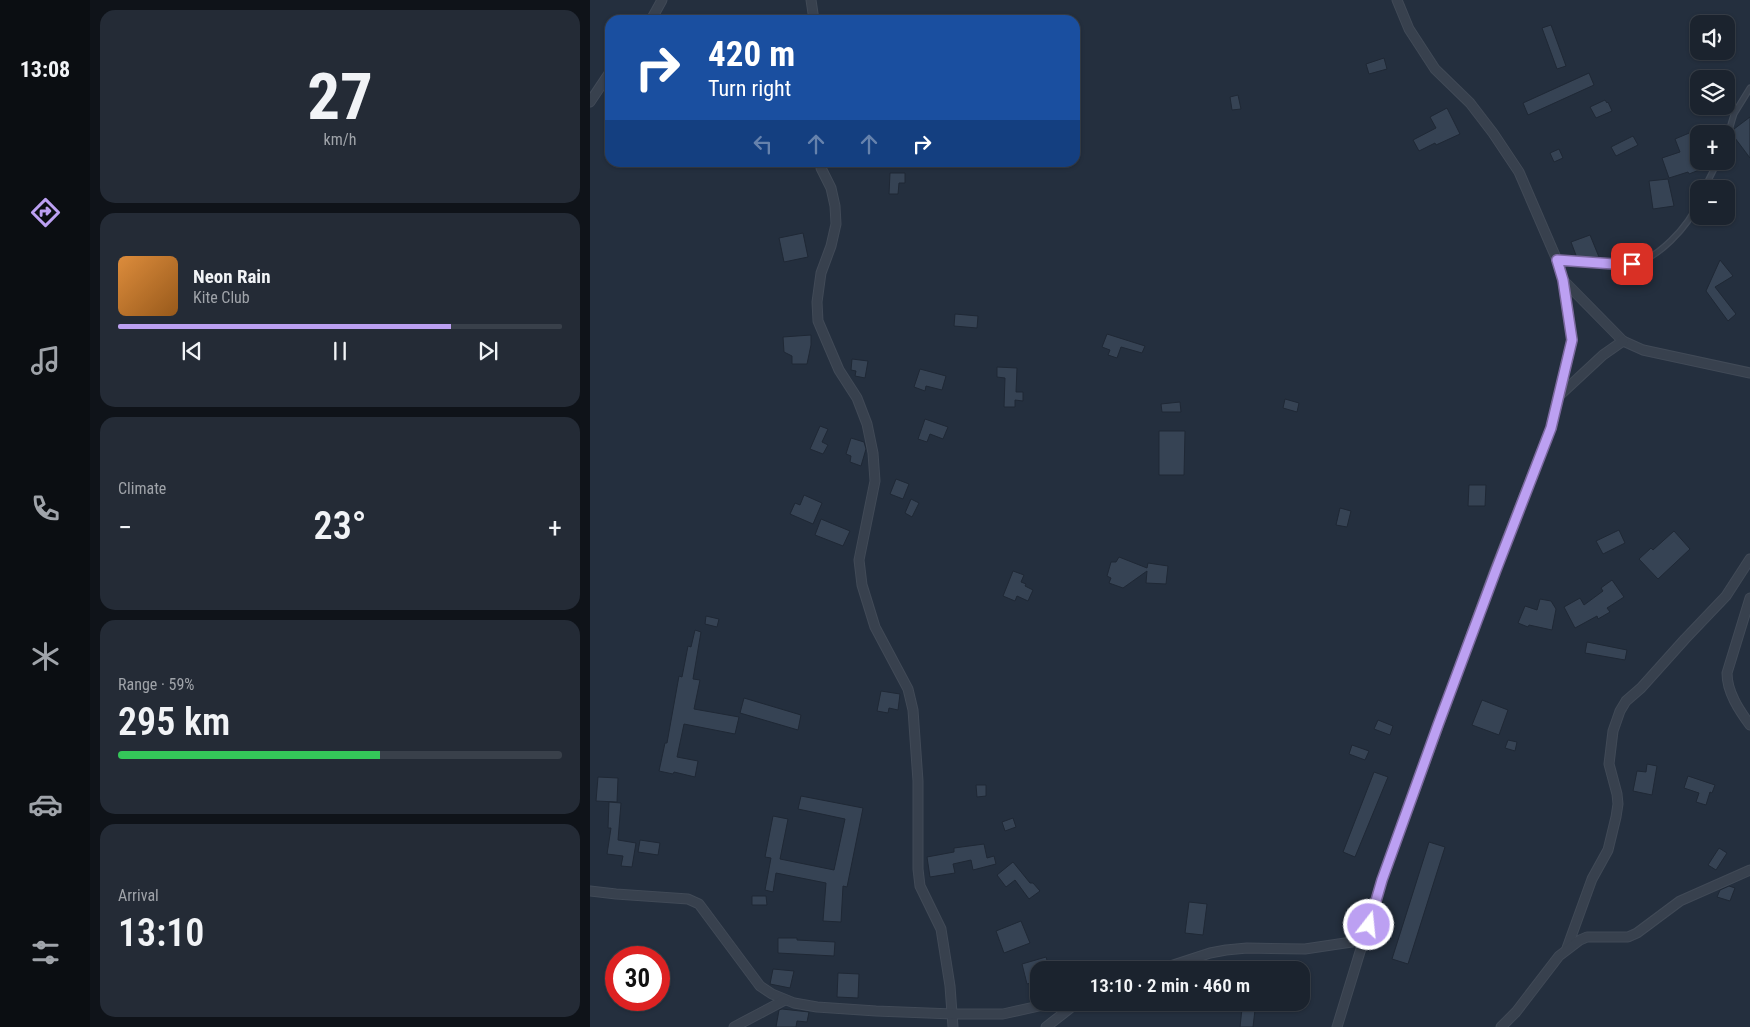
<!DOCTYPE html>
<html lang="en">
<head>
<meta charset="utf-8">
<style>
  :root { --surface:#1b232e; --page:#242b36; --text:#f1f3f6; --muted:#a0a4aa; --line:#39404a; --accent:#bca0f2 }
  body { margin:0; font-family:"Roboto Condensed",sans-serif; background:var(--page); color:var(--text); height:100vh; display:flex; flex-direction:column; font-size:19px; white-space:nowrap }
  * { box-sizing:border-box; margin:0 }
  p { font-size:16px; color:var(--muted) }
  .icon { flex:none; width:28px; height:28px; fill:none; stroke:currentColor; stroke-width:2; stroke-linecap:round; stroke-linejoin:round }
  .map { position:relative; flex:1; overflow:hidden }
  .details { display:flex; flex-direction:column; gap:10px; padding:10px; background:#0f1319; width:500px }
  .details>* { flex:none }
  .hud { position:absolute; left:15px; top:15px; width:475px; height:152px; border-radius:15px; box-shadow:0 1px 4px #0004,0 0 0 1px var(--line); background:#1a4fa0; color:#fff; overflow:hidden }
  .controls { position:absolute; left:1100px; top:15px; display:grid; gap:10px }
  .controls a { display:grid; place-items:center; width:45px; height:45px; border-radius:10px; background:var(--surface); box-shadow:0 1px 4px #0004,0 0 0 1px var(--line); font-size:25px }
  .speed { position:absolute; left:15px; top:946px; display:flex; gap:10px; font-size:25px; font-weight:700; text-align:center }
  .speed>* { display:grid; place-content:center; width:65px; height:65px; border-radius:50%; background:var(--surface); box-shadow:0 1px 4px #0004,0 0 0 1px var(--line); line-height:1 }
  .speed .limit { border:8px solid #d22; background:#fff; color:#111 }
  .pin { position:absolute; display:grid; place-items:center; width:42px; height:42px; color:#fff; margin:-21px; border-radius:10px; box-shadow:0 2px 8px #0006 }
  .me { position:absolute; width:55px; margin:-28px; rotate:16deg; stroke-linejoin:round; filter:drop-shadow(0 0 4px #0008) }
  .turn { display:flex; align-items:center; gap:18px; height:105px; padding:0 20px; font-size:22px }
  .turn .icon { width:65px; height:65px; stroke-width:2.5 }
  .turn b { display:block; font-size:35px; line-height:42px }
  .lanes { display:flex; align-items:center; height:48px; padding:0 20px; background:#0003; justify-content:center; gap:25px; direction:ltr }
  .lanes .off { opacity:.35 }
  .big { font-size:38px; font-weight:600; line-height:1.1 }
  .details .widget { flex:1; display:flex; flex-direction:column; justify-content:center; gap:8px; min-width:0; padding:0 18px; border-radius:15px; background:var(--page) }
  .details .dial { align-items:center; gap:0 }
  .dial b { font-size:65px; line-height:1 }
  .song { display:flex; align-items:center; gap:15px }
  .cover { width:60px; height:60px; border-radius:8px; background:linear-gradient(135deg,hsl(30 70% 55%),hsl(30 70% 35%)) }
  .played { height:5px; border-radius:2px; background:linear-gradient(90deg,var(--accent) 75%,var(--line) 75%) }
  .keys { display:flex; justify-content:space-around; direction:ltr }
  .heat { display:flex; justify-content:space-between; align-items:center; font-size:28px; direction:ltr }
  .charge { height:8px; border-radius:4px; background:linear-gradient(90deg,#34c759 59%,var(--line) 0) }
  .trip { position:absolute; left:440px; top:961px; width:280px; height:50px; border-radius:15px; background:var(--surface); box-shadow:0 1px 4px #0004,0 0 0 1px var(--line); font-weight:600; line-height:50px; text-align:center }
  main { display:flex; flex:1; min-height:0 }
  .dock { display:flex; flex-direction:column; width:90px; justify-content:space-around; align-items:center; background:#0b0e12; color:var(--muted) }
  .dock .icon { width:35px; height:35px }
  .dock .current { color:var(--accent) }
  .dock b { font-size:22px; color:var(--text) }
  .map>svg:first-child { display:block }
  .building { fill:#364354; stroke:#1f2835 }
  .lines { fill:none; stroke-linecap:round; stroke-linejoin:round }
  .lane-casing { stroke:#414a57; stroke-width:7 }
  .street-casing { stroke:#414a57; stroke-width:11 }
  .lane { stroke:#38414e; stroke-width:4.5 }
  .street { stroke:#38414e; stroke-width:9 }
  .route-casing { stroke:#7a689d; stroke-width:12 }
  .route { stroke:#bca0f2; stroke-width:9 }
</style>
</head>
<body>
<main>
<nav class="dock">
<b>13:08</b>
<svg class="icon current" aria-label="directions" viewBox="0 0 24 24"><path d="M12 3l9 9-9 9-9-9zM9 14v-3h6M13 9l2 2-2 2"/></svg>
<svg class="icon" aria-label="music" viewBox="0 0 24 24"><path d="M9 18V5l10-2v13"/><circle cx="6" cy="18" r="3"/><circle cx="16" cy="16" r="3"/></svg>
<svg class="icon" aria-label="phone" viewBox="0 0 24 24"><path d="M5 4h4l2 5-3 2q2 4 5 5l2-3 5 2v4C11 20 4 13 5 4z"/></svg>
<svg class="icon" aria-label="climate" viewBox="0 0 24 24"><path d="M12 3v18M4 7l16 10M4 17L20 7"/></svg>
<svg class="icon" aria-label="car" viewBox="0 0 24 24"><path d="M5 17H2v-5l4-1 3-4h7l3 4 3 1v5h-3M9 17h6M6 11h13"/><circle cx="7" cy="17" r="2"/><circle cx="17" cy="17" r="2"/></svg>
<svg class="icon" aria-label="filters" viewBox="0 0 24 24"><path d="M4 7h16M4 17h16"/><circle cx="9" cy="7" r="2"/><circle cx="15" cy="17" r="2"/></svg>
</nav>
<section class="details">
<div class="widget dial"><b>27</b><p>km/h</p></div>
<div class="widget">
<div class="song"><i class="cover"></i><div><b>Neon Rain</b><p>Kite Club</p></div></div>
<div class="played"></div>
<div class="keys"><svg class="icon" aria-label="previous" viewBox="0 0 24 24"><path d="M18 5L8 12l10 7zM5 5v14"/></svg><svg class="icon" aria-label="pause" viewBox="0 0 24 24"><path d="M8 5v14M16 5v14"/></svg><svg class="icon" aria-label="next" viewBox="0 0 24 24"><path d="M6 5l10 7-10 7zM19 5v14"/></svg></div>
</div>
<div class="widget"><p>Climate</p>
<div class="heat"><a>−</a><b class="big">23°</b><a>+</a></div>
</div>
<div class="widget"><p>Range · 59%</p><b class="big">295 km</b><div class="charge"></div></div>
<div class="widget"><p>Arrival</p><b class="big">13:10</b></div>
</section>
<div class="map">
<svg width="1160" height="1027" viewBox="0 0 1160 1027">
  <rect width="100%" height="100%" fill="#242f3e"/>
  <g class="building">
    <path d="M961 25 976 66 967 69 952 28Z"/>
    <path d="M794 58 797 69 779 74 776 64Z"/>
    <path d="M999 73 1004 85 938 115 933 103Z"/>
    <path d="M648 95 651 109 642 110 640 97Z"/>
    <path d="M1015 100 1017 103 1018 102 1022 111 1006 118 1000 107Z"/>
    <path d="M857 108 870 134 846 145 845 143 829 151 823 140 846 128 840 117Z"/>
    <path d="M1160 117V158L1142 134 1144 129Z"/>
    <path d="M1104 131 1109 143V161H1123L1122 165 1099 174 1098 172 1079 178 1072 158 1090 152 1085 139Z"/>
    <path d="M1043 136 1048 145 1026 156 1021 147Z"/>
    <path d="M969 149 973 158 964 162 960 153Z"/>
    <path d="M300 173H315V183H309L308 194H299Z"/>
    <path d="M1078 179 1084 206 1063 209 1059 181Z"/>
    <path d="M213 233 218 257 194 262 189 238Z"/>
    <path d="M1000 235 1009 257 987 258 981 242Z"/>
    <path d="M1130 260 1143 276 1125 287 1146 314 1138 321 1116 291Z"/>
    <path d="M365 314 388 316 387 328 364 326Z"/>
    <path d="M517 334 555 346 552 353 531 347 527 358 518 355 520 350 512 347Z"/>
    <path d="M221 335V345L217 364H202V356L194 352 193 337Z"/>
    <path d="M262 359 278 361 275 378 265 376 266 371 261 370Z"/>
    <path d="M407 367 427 368 426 392H433V401L425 400V407H414L415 378 407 377Z"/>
    <path d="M330 369 356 376 352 390 336 386 335 391 324 387Z"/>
    <path d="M695 399 709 403 707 412 693 408Z"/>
    <path d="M590 402 591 412H572L571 404Z"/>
    <path d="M335 419 358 427 353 439 340 434 337 442 328 439Z"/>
    <path d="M230 426 238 429 232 442 238 445 233 454 220 449Z"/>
    <path d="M569 431H595L594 475H569Z"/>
    <path d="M261 438 274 442 276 449 271 466 260 462 261 456 256 454Z"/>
    <path d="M306 479 319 484 313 499 300 494Z"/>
    <path d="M879 485H896L895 506H878Z"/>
    <path d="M214 495 232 503 223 524 200 514 205 503 210 505Z"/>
    <path d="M321 499 329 503 322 517 315 513Z"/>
    <path d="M750 508 761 511 757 527 746 525Z"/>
    <path d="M231 519 260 531 253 546 225 535Z"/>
    <path d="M1029 530 1035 543 1013 554 1006 541Z"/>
    <path d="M1084 531 1100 549 1068 579 1049 559 1061 548 1063 550Z"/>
    <path d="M529 557 557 568 558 563 578 566 576 584 556 583 557 571 533 588 519 583 521 578 517 576 521 562H526Z"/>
    <path d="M423 571 434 575 431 582 436 584 435 586 443 590 438 601 427 596 425 601 413 596Z"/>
    <path d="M1022 580 1034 597 1017 608 1020 612 1008 619 1007 616 985 628 974 607 990 598 994 605 1013 591 1011 588Z"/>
    <path d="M950 599 961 601 966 609 962 630 939 625 938 627 928 623 935 606 947 610Z"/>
    <path d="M116 616 129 619 127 627 115 624Z"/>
    <path d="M105 630 111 632 103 679 110 680 104 709 149 717 145 734 94 724 87 757 108 761 105 777 84 772 83 774 69 771 75 743H77L89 676 92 677 98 646 101 647Z"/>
    <path d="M997 642 1037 650 1035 660 995 653Z"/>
    <path d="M291 691 310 694 308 710 299 708 298 713 287 711Z"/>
    <path d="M154 698 211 715 208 730 150 713Z"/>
    <path d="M892 700 918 710 909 735 882 725Z"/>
    <path d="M788 720 803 726 800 735 784 729Z"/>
    <path d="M918 740 927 742 925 751 915 748Z"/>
    <path d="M762 745 779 751 775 760 759 754Z"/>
    <path d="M1057 764 1067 766 1062 795 1043 791 1047 771 1056 772Z"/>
    <path d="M784 772 798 777 765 857 753 852Z"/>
    <path d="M1098 776 1125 785 1122 793 1120 792 1116 805 1106 802 1109 793 1094 788Z"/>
    <path d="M8 777 28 778 27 802 6 801Z"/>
    <path d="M386 785H396V796L387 797Z"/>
    <path d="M211 796 273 808 257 887 253 886 251 922 233 921 236 883 186 873 183 892 175 890 181 858 175 857 183 816 198 819 190 859 244 870 255 819 208 809Z"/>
    <path d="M19 802 31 803 28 840 46 843 42 867 31 866 33 856 17 854 21 828H18Z"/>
    <path d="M423 818 426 827 415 831 412 822Z"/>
    <path d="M50 840 70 843 68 855 48 852Z"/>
    <path d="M839 842 855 847 818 964 802 959Z"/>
    <path d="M394 844 397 858 404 856 406 864 383 870 381 860 363 864 365 873 340 877 337 857 364 852V848Z"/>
    <path d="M1129 848 1137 853 1126 870 1118 865Z"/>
    <path d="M423 862 440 883H443L450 891 439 899 425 880 416 887 407 875Z"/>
    <path d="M1139 886 1145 888 1140 901 1127 897 1130 890Z"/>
    <path d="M162 896H176L177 905H162Z"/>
    <path d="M599 902 617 904 613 935 595 933Z"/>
    <path d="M431 921 440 943 414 953 406 931Z"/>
    <path d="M188 938H207V940L245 942 244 956 188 953Z"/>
    <path d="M456 957 460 970H449V981L437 984 432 964Z"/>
    <path d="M183 969 204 971 200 988 180 984Z"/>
    <path d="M248 973 269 974 268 998 247 997Z"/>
    <path d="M192 1009 219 1012 217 1022 207 1021 206 1027H186L189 1010Z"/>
    <path d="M652 1009 665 1010 663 1027H650Z"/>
  </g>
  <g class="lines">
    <g class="lane-casing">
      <g id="lane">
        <path d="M1136 141 1144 114 1160 88"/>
        <path d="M1114 189 1128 161"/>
        <path d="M967 260C991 261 1016 267 1040 264 1067 261 1099 226 1109 201"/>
      </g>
    </g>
    <g class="street-casing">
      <g id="street">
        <path d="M221 0 224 20"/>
        <path d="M61 20 72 0"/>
        <path d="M0 102 20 72"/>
        <path d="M231 162V168L241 188 245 206 246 224 241 246 231 273 227 302 228 321 249 370 267 398 277 424 283 453 285 481 269 560 272 585 285 627 318 689 323 710 328 781V869L330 886 351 929 360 986 363 1027"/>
        <path d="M973 280 1033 341 1053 350 1160 373"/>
        <path d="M971 394 1013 355 1033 341"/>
        <path d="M1160 598 1137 673C1137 692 1149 710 1160 725"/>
        <path d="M0 891 26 894 98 899 109 904 170 986 182 994 204 1003 227 1007 286 1011 363 1014H413L467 1002"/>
        <path d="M977 948 1002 879 1018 850 1026 817 1028 804 1027 794 1019 764 1023 731 1030 711 1036 701 1051 688 1095 639 1136 596 1160 559"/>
        <path d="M568 970 620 953 636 950 657 948 715 949 775 940"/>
        <path d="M144 1027 195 1000"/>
        <path d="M456 1027 488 1002"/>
        <path d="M747 1027 792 880 905 570 961 428 982 340 973 280 967 260 929 172 903 133 880 103 845 69 819 29 807 0"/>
        <path d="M911 1027 926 1012 969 956 990 940 997 937H1038L1047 933 1090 901 1160 870"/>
      </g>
    </g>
    <use href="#lane" class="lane"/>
    <use href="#street" class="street"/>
  </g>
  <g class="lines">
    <g class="route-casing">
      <path id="route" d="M779 925 792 880 848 725 906 570 961 428 982 340 973 280 967 260 1024 264H1042"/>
    </g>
    <use href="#route" class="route"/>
  </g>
</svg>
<div class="controls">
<a><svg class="icon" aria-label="sound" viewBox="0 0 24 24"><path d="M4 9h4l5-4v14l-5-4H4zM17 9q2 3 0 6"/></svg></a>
<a><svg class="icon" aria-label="layers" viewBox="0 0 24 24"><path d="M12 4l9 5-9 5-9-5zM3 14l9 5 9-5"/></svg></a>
<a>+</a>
<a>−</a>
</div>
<div class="speed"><div class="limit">30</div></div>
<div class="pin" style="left:1042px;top:264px;background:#d93025"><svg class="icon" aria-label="arrive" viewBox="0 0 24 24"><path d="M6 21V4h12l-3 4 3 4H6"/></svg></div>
<svg class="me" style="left:779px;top:925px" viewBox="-20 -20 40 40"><circle r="17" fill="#bca0f2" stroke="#fff" stroke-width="3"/><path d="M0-11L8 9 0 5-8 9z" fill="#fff"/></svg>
<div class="trip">13:10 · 2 min · 460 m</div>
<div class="hud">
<div class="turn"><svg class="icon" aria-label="right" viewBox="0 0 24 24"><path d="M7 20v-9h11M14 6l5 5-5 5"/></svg><div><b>420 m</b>Turn right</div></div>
<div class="lanes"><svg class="icon off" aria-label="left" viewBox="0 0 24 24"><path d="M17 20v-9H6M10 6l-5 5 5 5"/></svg><svg class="icon off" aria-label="ahead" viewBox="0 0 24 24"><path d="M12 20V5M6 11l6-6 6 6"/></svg><svg class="icon off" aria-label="ahead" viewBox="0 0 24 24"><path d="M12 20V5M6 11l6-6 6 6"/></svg><svg class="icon" aria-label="right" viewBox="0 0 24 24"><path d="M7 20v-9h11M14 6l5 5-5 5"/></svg></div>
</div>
</div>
</main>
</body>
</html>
